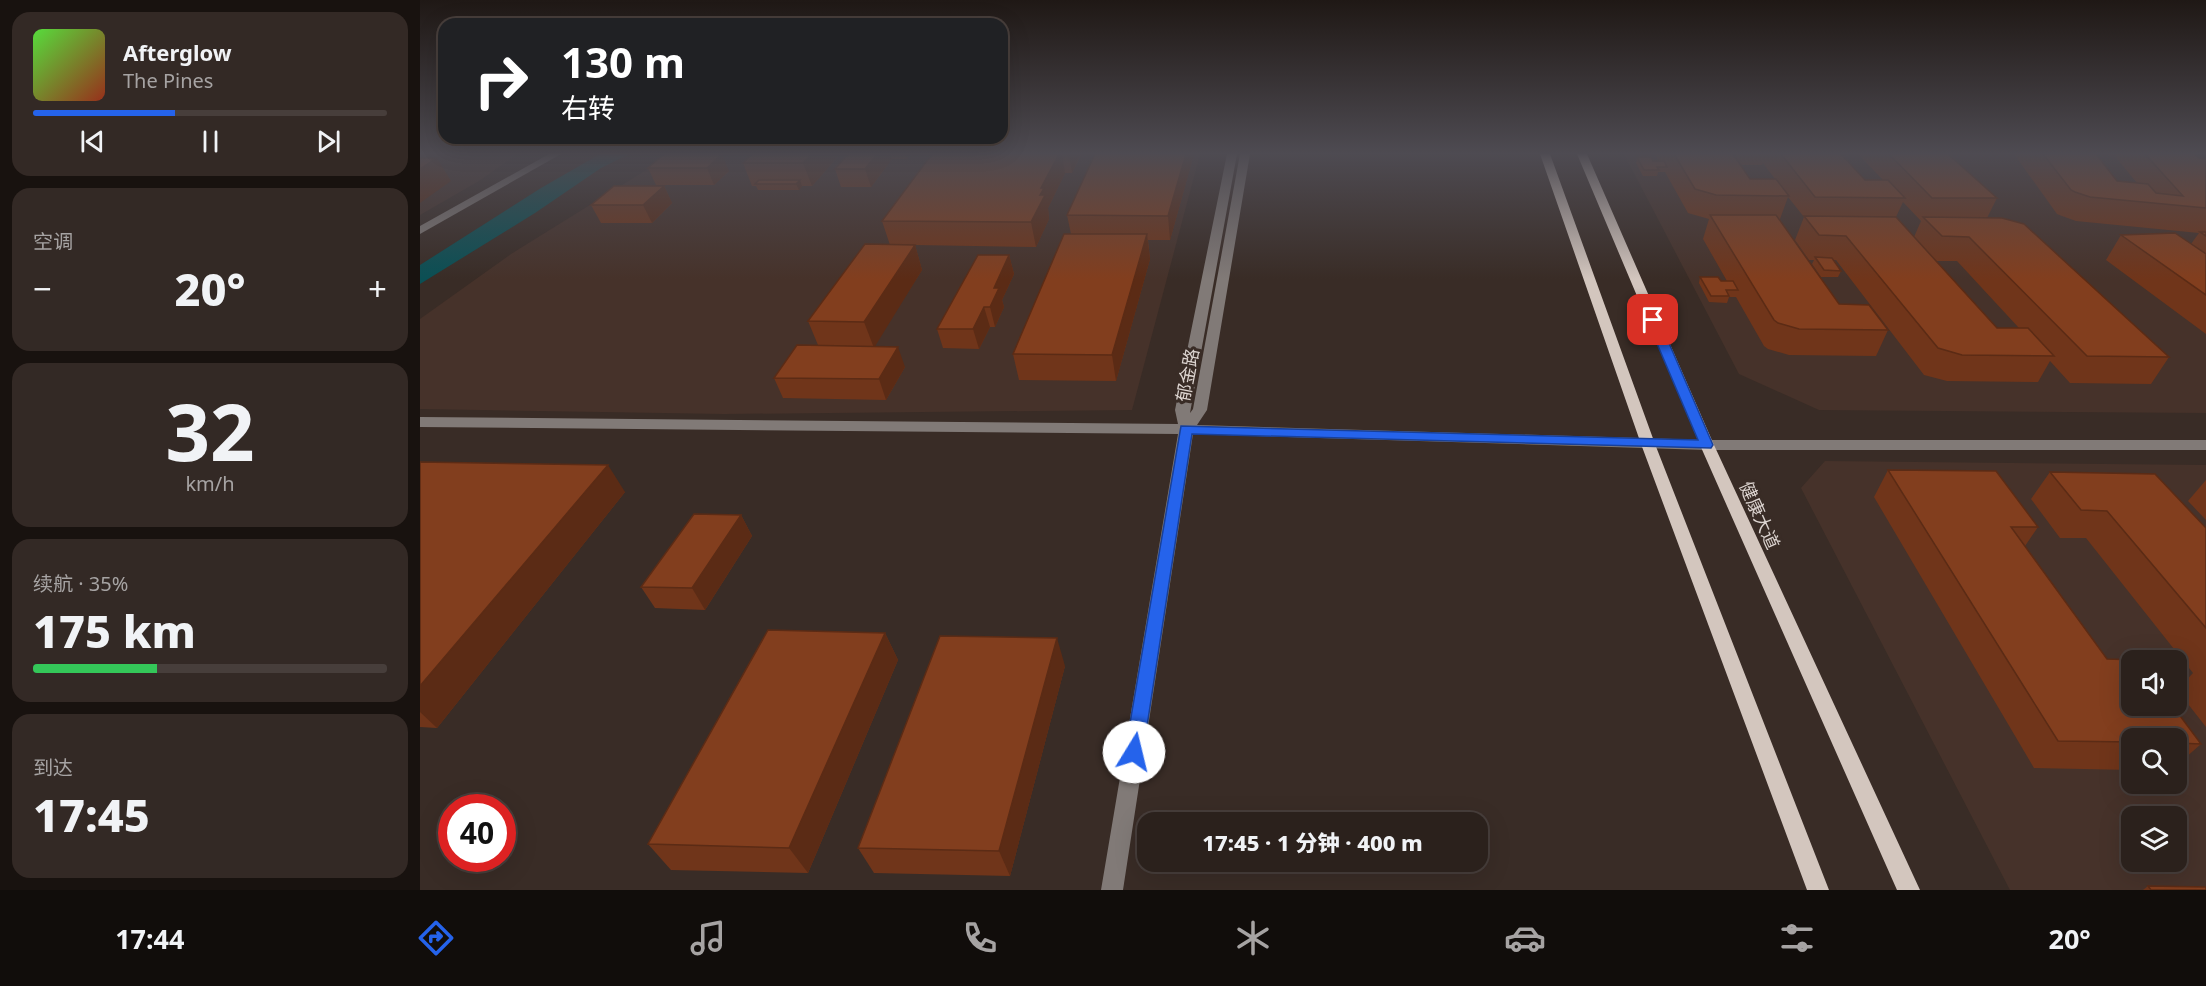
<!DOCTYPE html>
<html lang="zh">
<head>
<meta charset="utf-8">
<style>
  :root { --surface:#2b211c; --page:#332925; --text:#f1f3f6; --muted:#a6a3a3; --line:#473e3b; --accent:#2563eb }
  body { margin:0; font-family:"Noto Sans","Noto Sans SC",sans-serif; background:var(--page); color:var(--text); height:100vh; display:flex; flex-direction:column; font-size:22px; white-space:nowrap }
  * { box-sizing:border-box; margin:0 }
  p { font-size:20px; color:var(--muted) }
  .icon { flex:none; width:33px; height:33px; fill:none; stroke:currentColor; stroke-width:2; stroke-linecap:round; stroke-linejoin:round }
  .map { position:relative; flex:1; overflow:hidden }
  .sheet { display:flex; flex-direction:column; gap:12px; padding:12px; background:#18120f; width:420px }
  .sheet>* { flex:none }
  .guide { position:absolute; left:18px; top:18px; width:570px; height:126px; border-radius:18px; box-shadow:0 6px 24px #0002,0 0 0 2px var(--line); background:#202124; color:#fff; overflow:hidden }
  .buttons { position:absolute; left:1701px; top:650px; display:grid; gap:12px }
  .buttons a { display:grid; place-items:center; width:66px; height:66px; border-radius:12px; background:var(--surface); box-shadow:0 6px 24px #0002,0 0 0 2px var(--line); font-size:30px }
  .speed { position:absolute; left:18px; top:794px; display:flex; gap:12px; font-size:30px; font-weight:700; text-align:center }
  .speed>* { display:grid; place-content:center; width:78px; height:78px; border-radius:50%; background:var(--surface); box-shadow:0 6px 24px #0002,0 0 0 2px var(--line); line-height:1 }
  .speed .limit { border:9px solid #d22; background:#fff; color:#111 }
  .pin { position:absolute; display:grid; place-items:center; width:51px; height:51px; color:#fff; margin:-26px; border-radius:12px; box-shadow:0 3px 9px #0006 }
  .me { position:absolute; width:66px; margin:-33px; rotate:9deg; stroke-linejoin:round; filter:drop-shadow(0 0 4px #0008) }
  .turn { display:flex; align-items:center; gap:21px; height:126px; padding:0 24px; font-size:27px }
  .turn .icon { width:78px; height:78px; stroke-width:2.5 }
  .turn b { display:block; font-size:42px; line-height:51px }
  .big { font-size:45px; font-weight:800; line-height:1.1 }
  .sheet .tile { flex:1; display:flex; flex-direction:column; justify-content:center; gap:9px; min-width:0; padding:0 21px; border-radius:18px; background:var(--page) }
  .sheet .dial { align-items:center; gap:0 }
  .dial b { font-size:78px; line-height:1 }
  .song { display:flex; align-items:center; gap:18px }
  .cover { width:72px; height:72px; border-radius:9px; background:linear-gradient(135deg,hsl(110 70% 55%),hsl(10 70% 35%)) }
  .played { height:6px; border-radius:3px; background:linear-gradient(90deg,var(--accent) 40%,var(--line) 40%) }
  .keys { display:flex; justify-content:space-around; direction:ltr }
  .heat { display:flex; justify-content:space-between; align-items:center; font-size:33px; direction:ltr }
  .charge { height:9px; border-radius:4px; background:linear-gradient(90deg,#34c759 35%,var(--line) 0) }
  .trip { position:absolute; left:717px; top:812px; width:351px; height:60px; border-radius:18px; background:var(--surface); box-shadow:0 6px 24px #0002,0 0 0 2px var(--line); font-weight:800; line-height:60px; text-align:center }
  .tabs { display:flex; height:96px; justify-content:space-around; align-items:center; background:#110d0b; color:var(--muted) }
  .tabs .icon { width:42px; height:42px }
  .tabs .selected { color:var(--accent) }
  .tabs b { font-size:27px; color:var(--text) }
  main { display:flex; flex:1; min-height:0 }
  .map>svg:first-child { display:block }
  .built { fill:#46322a; fill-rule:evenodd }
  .water { fill:#0b4f54 }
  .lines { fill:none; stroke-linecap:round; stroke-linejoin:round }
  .minor { fill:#817a77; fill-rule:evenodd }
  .major { fill:#d3c6be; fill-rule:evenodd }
  .wall { fill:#70351a; fill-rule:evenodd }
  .shaded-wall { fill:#5b2b15 }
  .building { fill:#823e1e; stroke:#5b2b15; stroke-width:1.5 }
  .route { fill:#2563eb; stroke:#184099; stroke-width:1.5 }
  .labels { text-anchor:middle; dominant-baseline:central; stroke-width:6; stroke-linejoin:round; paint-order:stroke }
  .street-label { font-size:18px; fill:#dcd4d0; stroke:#392c26 }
</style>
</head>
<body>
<main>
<section class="sheet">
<div class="tile">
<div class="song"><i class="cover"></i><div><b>Afterglow</b><p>The Pines</p></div></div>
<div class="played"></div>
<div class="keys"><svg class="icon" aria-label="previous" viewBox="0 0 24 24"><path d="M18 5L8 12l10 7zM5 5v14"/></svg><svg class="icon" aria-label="pause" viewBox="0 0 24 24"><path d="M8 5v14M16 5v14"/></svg><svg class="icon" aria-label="next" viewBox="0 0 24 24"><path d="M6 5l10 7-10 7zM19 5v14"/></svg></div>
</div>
<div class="tile"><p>空调</p>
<div class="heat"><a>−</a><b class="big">20°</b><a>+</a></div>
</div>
<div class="tile dial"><b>32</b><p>km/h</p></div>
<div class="tile"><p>续航 · 35%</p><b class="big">175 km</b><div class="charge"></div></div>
<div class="tile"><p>到达</p><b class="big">17:45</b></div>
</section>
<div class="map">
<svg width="1786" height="890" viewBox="0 0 1786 890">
  <rect width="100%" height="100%" fill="#392c26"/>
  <g class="built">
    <path d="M0 154H97L59 181 0 215Z"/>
    <path d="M252 154H780L712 410 304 414 0 409V319L91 254Z"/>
    <path d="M1204 154H1759L1786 180V413L1399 410 1319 374Z"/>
    <path d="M1405 461 1786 465V890H1590L1381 488ZM1712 660H1756V705H1712ZM1712 738H1756V783H1712ZM1712 816H1756V861H1712Z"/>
  </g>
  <path class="water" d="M180 154H209L181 168 115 213 0 284V265L121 188Z"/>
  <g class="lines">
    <g class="minor">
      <path d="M129 154H141L0 234V226Z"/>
      <path d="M807 154H817L770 413 773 409 820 154H830L787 410 777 425 1287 440H1786V450H1287L773 434 703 890H681L758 434 0 427V417L758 424 755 410Z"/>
    </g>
    <g class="major">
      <path d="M1120 154H1130L1235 444 1409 890H1387L1221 444Z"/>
      <path d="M1157 154H1167L1294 445 1500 890H1477L1280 445Z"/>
    </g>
  </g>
  <g class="wall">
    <path d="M244 154 309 171 294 185H236L228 168Z"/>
    <path d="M332 154H420L392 186H382L379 190H338L336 186H332L323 163Z"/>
    <path d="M428 154H490L487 159H472L451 187H421L415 169Z"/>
    <path d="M512 154H660L661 155 652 173H645L628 208 629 219 616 247 495 245 502 270 454 346 485 367 466 400 363 398 354 378 398 345 388 321 470 245 462 221Z"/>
    <path d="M675 154H774L750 240H728L730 259 696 381 599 380 593 354 651 234 647 215Z"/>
    <path d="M1235 154H1313L1330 179H1355L1343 163 1342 165H1322L1315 157 1316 154H1421L1445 180H1463L1438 154H1528L1577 198 1567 218 1749 357 1731 384 1650 383 1630 361 1618 382 1527 381 1504 375 1416 260H1413L1421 271 1418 277H1401L1392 264 1394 260H1389L1375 240 1384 217 1368 197 1360 219H1359L1419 304 1468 330 1456 356 1369 355 1348 349 1344 346 1316 297H1309L1307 303 1289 302 1279 283 1280 277 1301 281H1307L1283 239 1289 219 1268 213 1245 172H1238L1237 176H1223L1216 163 1217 157 1233 161H1239ZM1483 202 1501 221 1494 237 1476 217ZM1516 261H1537L1599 328H1577Z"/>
    <path d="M1594 154H1676L1697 181 1717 183 1694 155 1682 154H1774L1779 158 1786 159V334L1686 260 1701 235 1771 244 1779 233 1656 221 1642 216 1637 214Z"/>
    <path d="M244 186 252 203 232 223H181L171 205Z"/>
    <path d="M589 255 594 274 582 300 584 307 575 327H570L559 349 523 348 517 329Z"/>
    <path d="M0 462 205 492 17 728 0 727Z"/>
    <path d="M1468 470 1618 527 1605 546 1687 659 1781 744 1756 766V738H1712V770L1614 768 1454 497Z"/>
    <path d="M1630 472 1786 528V727L1757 690 1773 673 1666 538H1640L1611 499Z"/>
    <path d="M1786 480V520L1768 501Z"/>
    <path d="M321 515 332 536 285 610 235 608 221 587Z"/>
    <path d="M465 633 478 660 388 873 251 870 228 844Z"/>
    <path d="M645 666 590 876 454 873 438 848Z"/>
    <path d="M1728 886 1786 890H1723Z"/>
  </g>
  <g class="shaded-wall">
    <path d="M302 154 309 171 294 185 287 168Z"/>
    <path d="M392 154H420L392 186 383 163Z"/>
    <path d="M457 154H470L472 159 451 187 445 169Z"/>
    <path d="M485 154H490L487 159Z"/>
    <path d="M639 154H642L645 173 628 208 629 219 616 247 611 222 620 195 621 188Z"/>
    <path d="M649 154H660L652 173Z"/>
    <path d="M766 154H774L750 240 748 216Z"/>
    <path d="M17 158 31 181 0 203V169Z"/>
    <path d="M380 180 382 186 379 190 376 184Z"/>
    <path d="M244 186 252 203 232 223 223 205Z"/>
    <path d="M727 234 730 259 696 381 692 355Z"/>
    <path d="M495 245 502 270 454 348 444 322Z"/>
    <path d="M589 255 594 274 582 300 584 307 575 327 570 307 574 288Z"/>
    <path d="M564 307 570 327 559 349 553 329Z"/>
    <path d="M478 347 485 367 466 400 459 379Z"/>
    <path d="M188 465 205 492 17 728 0 712V686Z"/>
    <path d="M321 515 332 536 285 610 272 588Z"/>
    <path d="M465 633 478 660 388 873 369 848Z"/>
    <path d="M637 638 645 666 590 876 579 851Z"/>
  </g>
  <g class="building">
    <path d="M244 154H302L287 168H228Z"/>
    <path d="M332 154H392L383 163H323Z"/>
    <path d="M428 154H457L445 169H415Z"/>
    <path d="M512 154H639L621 188H624L620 195H625L611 222 462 221Z"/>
    <path d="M675 154H766L748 216 647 215Z"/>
    <path d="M1254 154H1313L1330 179H1356L1369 196 1296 195 1275 189Z"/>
    <path d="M1361 154H1421L1445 180H1468L1485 198 1395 197Z"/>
    <path d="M1469 154H1528L1577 198H1512Z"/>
    <path d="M1623 154H1676L1697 181 1728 184 1736 193 1763 196 1725 154H1774L1779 158 1786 159V208L1670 197 1655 192 1651 190Z"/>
    <path d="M1217 157H1231L1233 161H1244L1247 167H1237L1239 170H1224Z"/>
    <path d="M0 158H17L0 169Z"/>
    <path d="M339 180H380L376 184H335Z"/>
    <path d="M194 186H244L223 205H171Z"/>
    <path d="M1290 215H1356L1419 304 1449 305 1468 330 1379 329 1358 323 1354 320Z"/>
    <path d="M1384 216 1476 217 1577 328H1608L1634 356 1542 355 1518 348 1426 236 1399 235Z"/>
    <path d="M1503 217 1582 218 1604 224 1749 357 1667 356 1549 237 1522 236Z"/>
    <path d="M1780 232H1786V236Z"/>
    <path d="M1755 233 1786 254V295L1701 235Z"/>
    <path d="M644 234H727L692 355 593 354Z"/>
    <path d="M445 244 495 245 444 322 388 321Z"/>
    <path d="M558 255H589L574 288H579L570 307H564L553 329H517Z"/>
    <path d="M1395 257 1412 258 1421 271 1404 270Z"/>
    <path d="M1280 277H1298L1301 281H1313L1318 290H1306L1309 296H1291Z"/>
    <path d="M377 345 478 347 459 379 354 378Z"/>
    <path d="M0 462 188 465 0 686Z"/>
    <path d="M1468 470 1576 471 1618 527H1591L1687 659 1718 660H1712V705H1752L1781 744 1756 743V738H1712V742L1638 741Z"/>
    <path d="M1630 472 1735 474 1786 528V628L1687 511 1661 510Z"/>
    <path d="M274 514 321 515 272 588 221 587Z"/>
    <path d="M348 630 465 633 369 848 228 844Z"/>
    <path d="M520 636 637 638 579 851 438 848Z"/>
    <path d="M1728 886 1786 887V890H1731Z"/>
  </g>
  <linearGradient id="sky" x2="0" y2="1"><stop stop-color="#1f1815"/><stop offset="0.55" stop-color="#4e4b52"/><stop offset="1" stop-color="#4e4b52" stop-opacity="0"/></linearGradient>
  <rect width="1786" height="279" fill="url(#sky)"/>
  <path class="route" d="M1233 317 1239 320 1293 445 1291 448 772 434 723 752 721 758 714 760 708 758 705 752 761 426 1278 440 1227 320Z"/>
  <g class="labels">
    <g class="street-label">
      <text transform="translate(767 375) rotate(-79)">郁金路</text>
      <text transform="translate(1340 515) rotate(66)">健康大道</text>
    </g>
  </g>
</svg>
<div class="buttons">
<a><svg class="icon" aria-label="sound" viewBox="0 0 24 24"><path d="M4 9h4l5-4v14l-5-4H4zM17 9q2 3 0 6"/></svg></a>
<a><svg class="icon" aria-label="search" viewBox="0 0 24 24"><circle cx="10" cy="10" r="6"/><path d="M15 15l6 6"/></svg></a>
<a><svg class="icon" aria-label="layers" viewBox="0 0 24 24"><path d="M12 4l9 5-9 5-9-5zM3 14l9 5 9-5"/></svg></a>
</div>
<div class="speed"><div class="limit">40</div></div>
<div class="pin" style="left:1233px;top:320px;background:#d93025"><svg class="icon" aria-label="arrive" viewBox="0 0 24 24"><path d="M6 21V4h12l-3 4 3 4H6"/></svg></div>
<svg class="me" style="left:714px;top:752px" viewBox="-20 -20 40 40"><circle r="19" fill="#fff"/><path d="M0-13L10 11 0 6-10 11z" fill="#2563eb"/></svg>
<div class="trip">17:45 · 1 分钟 · 400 m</div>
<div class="guide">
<div class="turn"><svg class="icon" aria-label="right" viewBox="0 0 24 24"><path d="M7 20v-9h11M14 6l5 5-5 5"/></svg><div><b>130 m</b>右转</div></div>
</div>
</div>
</main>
<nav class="tabs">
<b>17:44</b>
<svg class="icon selected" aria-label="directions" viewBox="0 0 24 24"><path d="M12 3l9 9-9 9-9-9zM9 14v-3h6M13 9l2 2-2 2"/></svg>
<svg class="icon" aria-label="music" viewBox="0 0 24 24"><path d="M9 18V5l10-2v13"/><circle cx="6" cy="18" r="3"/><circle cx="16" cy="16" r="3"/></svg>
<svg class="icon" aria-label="phone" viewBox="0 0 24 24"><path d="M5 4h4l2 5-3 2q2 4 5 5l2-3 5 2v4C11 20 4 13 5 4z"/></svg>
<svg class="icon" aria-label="climate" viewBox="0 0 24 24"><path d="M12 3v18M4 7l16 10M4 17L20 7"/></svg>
<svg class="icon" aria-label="car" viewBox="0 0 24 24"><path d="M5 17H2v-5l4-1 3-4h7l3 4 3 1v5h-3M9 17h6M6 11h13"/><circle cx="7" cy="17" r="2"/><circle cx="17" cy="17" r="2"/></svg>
<svg class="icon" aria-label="filters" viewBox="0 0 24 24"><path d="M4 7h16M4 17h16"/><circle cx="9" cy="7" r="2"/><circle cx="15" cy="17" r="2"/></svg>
<b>20°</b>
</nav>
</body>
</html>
